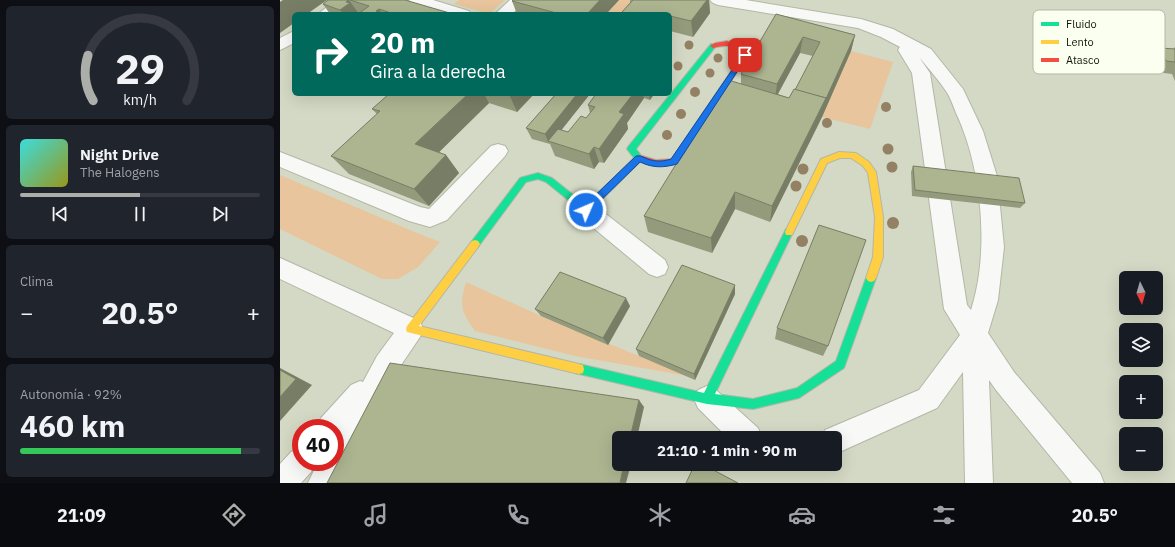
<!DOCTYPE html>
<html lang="es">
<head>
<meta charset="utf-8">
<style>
  :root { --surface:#171b24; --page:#20242c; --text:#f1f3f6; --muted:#9ea1a6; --line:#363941; --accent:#abaea9 }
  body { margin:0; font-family:"IBM Plex Sans",sans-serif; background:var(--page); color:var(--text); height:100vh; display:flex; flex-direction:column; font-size:15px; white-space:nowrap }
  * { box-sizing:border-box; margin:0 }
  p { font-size:13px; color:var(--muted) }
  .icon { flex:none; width:22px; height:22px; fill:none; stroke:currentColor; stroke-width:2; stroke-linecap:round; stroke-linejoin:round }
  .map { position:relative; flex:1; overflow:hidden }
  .panel { display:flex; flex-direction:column; gap:6px; padding:6px; background:#0d0f14; width:280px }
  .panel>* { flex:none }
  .top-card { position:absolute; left:12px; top:12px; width:380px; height:84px; border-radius:6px; box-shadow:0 4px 16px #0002; background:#00695c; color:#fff; overflow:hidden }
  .needle { width:26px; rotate:175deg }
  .controls { position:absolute; left:839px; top:271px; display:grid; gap:8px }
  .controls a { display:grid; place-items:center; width:44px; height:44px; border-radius:6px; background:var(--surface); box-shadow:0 4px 16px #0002; font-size:20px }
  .speed { position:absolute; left:12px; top:419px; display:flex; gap:8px; font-size:20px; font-weight:700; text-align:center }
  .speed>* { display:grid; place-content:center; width:52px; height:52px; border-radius:50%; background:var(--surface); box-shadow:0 4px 16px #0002; line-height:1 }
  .speed .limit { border:6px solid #d22; background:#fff; color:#111 }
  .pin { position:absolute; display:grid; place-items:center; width:34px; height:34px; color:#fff; margin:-17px; border-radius:8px; box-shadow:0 2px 6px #0006 }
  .me { position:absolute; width:44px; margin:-22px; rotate:45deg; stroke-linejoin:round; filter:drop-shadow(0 0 3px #0008) }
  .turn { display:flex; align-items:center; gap:14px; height:84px; padding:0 12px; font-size:18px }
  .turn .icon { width:52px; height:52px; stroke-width:2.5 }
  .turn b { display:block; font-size:28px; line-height:34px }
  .big { font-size:30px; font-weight:700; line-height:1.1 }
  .panel .widget { flex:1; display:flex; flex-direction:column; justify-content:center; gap:6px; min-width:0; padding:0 14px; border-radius:6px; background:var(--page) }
  .panel .dial { align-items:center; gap:0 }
  .dial svg { height:104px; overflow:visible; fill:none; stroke:var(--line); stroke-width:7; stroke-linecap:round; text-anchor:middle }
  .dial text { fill:var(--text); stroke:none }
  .song { display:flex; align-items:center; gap:12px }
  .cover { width:48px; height:48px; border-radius:6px; background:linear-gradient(135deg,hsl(180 70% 55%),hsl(60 70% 35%)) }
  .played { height:4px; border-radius:2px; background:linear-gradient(90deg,var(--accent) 50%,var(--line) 50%) }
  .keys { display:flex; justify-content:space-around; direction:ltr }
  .heat { display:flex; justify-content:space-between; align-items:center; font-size:22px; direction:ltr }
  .charge { height:6px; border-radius:3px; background:linear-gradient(90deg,#34c759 92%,var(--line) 0) }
  .trip { position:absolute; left:332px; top:431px; width:230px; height:40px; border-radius:6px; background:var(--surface); box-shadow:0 4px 16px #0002; font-weight:700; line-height:40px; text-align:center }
  .menu { display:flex; height:64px; justify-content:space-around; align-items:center; background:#090b0e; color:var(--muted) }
  .menu .icon { width:28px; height:28px }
  .menu .current { color:var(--accent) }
  .menu b { font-size:18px; color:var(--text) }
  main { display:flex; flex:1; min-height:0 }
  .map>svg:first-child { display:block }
  .green { fill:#e8c59c }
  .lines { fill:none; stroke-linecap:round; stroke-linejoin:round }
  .street-casing { stroke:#b3b7a7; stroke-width:2 }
  .fast-casing { stroke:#b3b7a7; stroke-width:2 }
  .slow-casing { stroke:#b3b7a7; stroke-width:2 }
  .jam-casing { stroke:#b3b7a7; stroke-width:2 }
  .street { fill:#f8f9f6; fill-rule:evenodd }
  .fast { fill:#16e098; fill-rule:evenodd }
  .slow { fill:#ffcf43; fill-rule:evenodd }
  .jam { fill:#f24e42; fill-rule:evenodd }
  .tree { fill:#948062 }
  .wall { fill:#949b7c; fill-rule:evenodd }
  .shaded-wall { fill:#787e65 }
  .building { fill:#acb490; stroke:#787e65 }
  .route { fill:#1a73e8; stroke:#114b97 }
  .key { fill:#fafff0; stroke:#b4b9aa; stroke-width:1 }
  .key-label { font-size:11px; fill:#121508 }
</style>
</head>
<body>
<main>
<section class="panel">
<div class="widget dial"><svg viewBox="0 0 100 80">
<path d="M14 69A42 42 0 1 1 86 69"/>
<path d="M14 69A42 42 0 0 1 10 34" stroke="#abaea9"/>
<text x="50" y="56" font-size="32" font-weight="700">29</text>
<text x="50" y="72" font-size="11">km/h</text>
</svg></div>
<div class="widget">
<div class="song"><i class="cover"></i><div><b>Night Drive</b><p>The Halogens</p></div></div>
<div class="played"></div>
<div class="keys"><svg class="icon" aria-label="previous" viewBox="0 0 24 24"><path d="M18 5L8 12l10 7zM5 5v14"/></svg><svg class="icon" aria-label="pause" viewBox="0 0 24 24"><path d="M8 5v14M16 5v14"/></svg><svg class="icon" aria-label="next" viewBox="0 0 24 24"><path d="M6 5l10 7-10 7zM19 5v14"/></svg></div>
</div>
<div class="widget"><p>Clima</p>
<div class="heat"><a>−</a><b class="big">20.5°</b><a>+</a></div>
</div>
<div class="widget"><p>Autonomía · 92%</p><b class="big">460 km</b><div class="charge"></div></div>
</section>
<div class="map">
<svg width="895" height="483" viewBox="0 0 895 483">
  <rect width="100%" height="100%" fill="#d3d9c4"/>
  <g class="green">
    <path d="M179 0H225L209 14 174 4Z"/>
    <path d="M339 0H355L358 14H326Z"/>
    <path d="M571 51 613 62 590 129 542 117Z"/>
    <path d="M0 175 137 233 160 242 138 267 118 279H102L0 229Z"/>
    <path d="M186 282 261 316 408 376 295 356 195 331C181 311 179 306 186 282Z"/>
  </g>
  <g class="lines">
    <g class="street-casing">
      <g id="street">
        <path d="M56 0H74L56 14H38Z"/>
        <path d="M129 0H153L189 11 191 14H167L132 3Z"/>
        <path d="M230 0H247L232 14H215Z"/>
        <path d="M430 0H466L581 19 613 29 651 49 683 89 703 131 717 176 724 247 718 300 708 333 734 372 820 473 824 483H792L716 390 709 380 713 483H685L683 372 657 408 555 454V438H542L545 430 639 390 680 335 664 309 632 73 618 50 620 47 601 37 578 28 438 5 433 3ZM639 57C648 68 658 79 666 91 670 97 673 105 676 113 702 168 710 251 691 310L687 305 650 73Z"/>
        <path d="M14 31V43L0 50V38Z"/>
        <path d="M218 144 225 146 228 151 225 156 167 220 150 227 129 221 0 167V152L140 207 149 209 211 146Z"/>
        <path d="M306 201 313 204 385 260 388 267 385 274 377 277 369 274 299 216 295 210 299 204Z"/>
        <path d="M0 258 140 321 143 329 140 337 115 374 57 483H28L38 462H55V428H37L41 418 71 385 80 381 83 382 97 356 114 333 0 279Z"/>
        <path d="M427 386 436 390 478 428 482 438H448L418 408 414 399 418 390Z"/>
        <path d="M21 448V462H35L31 472 21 483H0V464L11 452Z"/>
      </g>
    </g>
    <g class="fast-casing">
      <g id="fast">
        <path d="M431 44H435L436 46 356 149 363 158 362 160 309 212H303L266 182 258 179 246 182 198 247H192L190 244 192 241 240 178 243 177 258 173 272 178 306 205 354 158 347 149 348 147Z"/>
        <path d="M509 228 512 229 513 232 435 394 473 399 517 388 556 361 586 278 588 275 591 274 594 275 596 278 564 368 519 398 473 409 427 404 295 373 294 369 295 365 299 364 424 393 506 229Z"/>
      </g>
    </g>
    <g class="slow-casing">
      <g id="slow">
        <path d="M559 152 576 153 589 162 596 172 603 217V257L596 278 594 281 591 282 588 281 586 278 593 257 595 217 588 173 583 166 571 158H560L547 163 512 235H506L505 232 541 159Z"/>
        <path d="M195 240 198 241 200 244 198 247 139 326 299 364 303 365 304 369 303 373 299 374 127 332 126 329 127 326 192 241Z"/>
      </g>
    </g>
    <g class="jam-casing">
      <path id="jam" d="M447 41 461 46 468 55 397 164 376 166 356 160 355 158 359 155 376 160 392 159 462 55C454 44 445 45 433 48L430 46 435 43Z"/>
    </g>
    <use href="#street" class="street"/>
    <use href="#fast" class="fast"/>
    <use href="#slow" class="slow"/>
    <use href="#jam" class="jam"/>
  </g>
  <g class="tree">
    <circle cx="409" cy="45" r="4.5"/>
    <circle cx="438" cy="58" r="4.5"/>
    <circle cx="398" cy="66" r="4.5"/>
    <circle cx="430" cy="73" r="4.5"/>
    <circle cx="415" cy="92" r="5"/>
    <circle cx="606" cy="107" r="5"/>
    <circle cx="401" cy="114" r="5"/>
    <circle cx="547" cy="123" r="5"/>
    <circle cx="387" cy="135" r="5"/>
    <circle cx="608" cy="149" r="5.5"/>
    <circle cx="612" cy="167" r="5.5"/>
    <circle cx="523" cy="169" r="5.5"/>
    <circle cx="516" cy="186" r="5.5"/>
    <circle cx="613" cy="223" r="6"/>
    <circle cx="522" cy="241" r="6"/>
  </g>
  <g class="wall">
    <path d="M48 0H125L173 14H50L43 4Z"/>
    <path d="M339 0 326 14H237L232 1Z"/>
    <path d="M350 0H429L430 13 413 37 390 31V14H342V12L350 3Z"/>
    <path d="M496 14 575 35 571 51 542 117 490 222 455 209 432 253 368 232 364 216 461 84V74ZM520 53 533 56 515 90 509 98 498 94Z"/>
    <path d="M895 47V81L892 74 876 72 870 59 880 48 893 49Z"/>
    <path d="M109 94H254L237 112 209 103 159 152 166 155 179 173 149 206 69 174 51 156 97 114 92 109Z"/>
    <path d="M276 94H310L281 130 288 132 306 118 310 113 308 105 315 96 314 94H374L370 100 364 98 347 123 348 129 324 163 319 162 314 169 275 156 270 144 252 139 246 128Z"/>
    <path d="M633 166 745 203 740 208 632 196 631 172Z"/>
    <path d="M455 285V294L415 380 359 356 356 349Z"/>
    <path d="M350 306 328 345 261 316 255 309Z"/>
    <path d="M497 328 548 346 543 356 495 339Z"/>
  </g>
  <g class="shaded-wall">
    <path d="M3 0H47L27 14H14V23L0 33V2Z"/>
    <path d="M68 0H69L79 14H63L60 10 66 2Z"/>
    <path d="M320 0H339L326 14H307Z"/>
    <path d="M427 0H429L430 13 413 37 411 21Z"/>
    <path d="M99 9 102 14H97L96 11Z"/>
    <path d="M575 35 571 51 542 117 490 222 492 206Z"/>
    <path d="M523 37 520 53 495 99 497 84Z"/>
    <path d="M188 94H204L209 103 149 162 135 144Z"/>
    <path d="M229 94H254L237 112Z"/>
    <path d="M297 94H310L272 142 268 141 269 144 265 134Z"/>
    <path d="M353 94H363L364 98 347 123 348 129 324 163 319 149 339 112Z"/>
    <path d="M369 94H374L370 100Z"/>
    <path d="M314 147 319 162 314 169 309 154Z"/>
    <path d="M166 155 179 173 149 206 134 189Z"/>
    <path d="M455 192V209L432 253 431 238Z"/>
    <path d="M455 285V294L415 380 414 374Z"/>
    <path d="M346 298 350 306 328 345 323 338Z"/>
    <path d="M0 368 32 385 0 421Z"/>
    <path d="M359 400 364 407 357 438H350Z"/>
    <path d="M344 464H351L346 483H340Z"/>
  </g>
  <g class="building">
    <path d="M48 0H68L66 2 70 3 60 10 43 4Z"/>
    <path d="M70 0H125L173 14H114L99 9 96 11 99 12 97 14H78L89 6Z"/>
    <path d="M233 0H320L307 14H280L232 1Z"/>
    <path d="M353 0H427L411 21 390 16V14H384L379 13 378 14H348L342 12Z"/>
    <path d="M496 14 575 35 545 101 546 98 515 90 540 42 523 37 497 84 461 74Z"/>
    <path d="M880 48 895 49V62L886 61Z"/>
    <path d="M448 80 509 98 514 89 546 98 492 206 455 192 431 238 364 216Z"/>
    <path d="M109 94H188L135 144 166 155 134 189 51 156 100 111 92 109Z"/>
    <path d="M276 94H297L265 134 246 128Z"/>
    <path d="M316 94H353L339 112 344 114 319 149 314 147 309 154 268 141 278 129 288 132 301 116 306 118 315 107 308 105Z"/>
    <path d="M633 166 739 178 745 203 635 190Z"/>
    <path d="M539 225 586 240 548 346 497 328Z"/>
    <path d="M402 265 455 285 414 374 356 349Z"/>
    <path d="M280 272 346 298 323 338 255 309Z"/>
    <path d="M110 363 359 400 350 438H339V464H344L340 483H47Z"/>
    <path d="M0 370 16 379 0 397Z"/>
    <path d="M415 464H422L458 483H406Z"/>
  </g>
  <path class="route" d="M465 53 468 55 397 164C383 168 373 168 360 162L309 212H303L302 210 303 207 356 156C362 155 366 159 371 160 378 162 385 161 391 159L463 54Z"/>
  <rect x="753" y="10" width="132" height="64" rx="6" class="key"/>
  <rect x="761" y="22" width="18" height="4" fill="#16e098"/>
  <rect x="761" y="40" width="18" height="4" fill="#ffcf43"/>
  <rect x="761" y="58" width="18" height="4" fill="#f24e42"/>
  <g class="key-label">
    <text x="786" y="28">Fluido</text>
    <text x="786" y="46">Lento</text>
    <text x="786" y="64">Atasco</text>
  </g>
</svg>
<div class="controls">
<a><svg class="needle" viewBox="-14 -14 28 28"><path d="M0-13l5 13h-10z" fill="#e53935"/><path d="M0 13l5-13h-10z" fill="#9ea1a6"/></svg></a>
<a><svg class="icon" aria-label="layers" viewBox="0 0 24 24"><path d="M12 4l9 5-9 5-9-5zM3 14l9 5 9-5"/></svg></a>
<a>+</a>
<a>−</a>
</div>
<div class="speed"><div class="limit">40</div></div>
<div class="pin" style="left:465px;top:55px;background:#d93025"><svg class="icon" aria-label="arrive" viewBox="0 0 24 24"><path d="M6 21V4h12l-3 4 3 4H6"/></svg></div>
<svg class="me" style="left:306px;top:210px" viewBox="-20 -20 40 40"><circle r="17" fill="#1a73e8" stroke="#fff" stroke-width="3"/><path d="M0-11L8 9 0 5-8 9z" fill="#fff"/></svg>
<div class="trip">21:10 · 1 min · 90 m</div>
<div class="top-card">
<div class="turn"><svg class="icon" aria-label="right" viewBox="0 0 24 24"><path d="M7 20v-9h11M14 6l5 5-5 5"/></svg><div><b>20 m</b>Gira a la derecha</div></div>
</div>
</div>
</main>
<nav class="menu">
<b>21:09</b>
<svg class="icon current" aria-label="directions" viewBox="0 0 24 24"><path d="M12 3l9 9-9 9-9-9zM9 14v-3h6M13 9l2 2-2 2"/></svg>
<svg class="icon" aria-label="music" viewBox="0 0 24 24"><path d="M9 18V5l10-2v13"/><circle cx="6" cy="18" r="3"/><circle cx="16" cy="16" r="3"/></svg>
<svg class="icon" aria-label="phone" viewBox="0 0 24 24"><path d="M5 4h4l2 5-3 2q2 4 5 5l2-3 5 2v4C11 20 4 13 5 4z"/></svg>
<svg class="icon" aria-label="climate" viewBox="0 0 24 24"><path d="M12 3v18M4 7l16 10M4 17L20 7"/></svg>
<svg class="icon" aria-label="car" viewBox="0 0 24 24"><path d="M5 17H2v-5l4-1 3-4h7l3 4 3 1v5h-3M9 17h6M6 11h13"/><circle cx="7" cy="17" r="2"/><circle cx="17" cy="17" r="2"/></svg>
<svg class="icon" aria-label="filters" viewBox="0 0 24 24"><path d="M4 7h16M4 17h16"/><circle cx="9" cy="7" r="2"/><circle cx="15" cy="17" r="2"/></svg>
<b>20.5°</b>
</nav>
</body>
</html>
